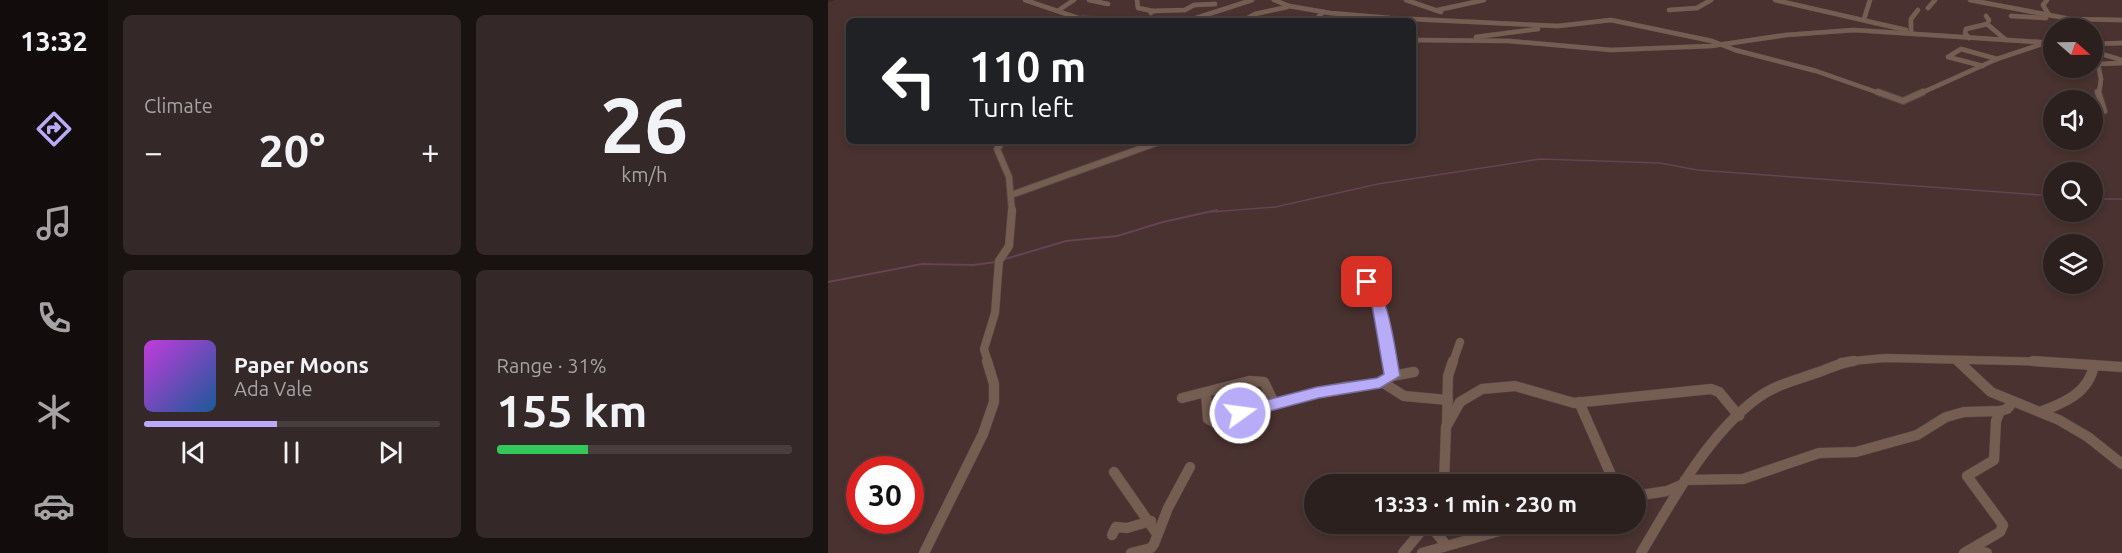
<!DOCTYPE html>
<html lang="en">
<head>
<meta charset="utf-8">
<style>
  :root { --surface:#2c201f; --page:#342828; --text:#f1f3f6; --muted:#a6a3a4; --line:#483e3d; --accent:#b8abf7 }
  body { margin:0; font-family:Ubuntu,sans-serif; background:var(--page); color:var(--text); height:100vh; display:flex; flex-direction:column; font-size:22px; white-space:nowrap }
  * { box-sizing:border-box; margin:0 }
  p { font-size:20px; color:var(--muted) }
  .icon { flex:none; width:33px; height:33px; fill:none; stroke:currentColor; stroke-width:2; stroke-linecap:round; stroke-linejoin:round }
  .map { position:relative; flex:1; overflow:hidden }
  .drawer { display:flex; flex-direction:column; gap:15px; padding:15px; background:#181211; width:720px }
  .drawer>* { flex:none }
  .hud { position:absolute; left:18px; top:18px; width:570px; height:126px; border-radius:9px; box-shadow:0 3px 9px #0003,0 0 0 2px var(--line); background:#202124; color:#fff; overflow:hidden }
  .needle { width:39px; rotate:110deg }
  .fabs { position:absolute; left:1215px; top:18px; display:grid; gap:12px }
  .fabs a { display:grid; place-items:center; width:60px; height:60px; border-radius:50%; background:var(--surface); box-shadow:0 3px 9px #0003,0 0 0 2px var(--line); font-size:30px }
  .speed { position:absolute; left:18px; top:456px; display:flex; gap:12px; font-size:30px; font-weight:700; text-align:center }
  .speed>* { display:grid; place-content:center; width:78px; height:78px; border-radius:50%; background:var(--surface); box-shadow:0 3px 9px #0003,0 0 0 2px var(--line); line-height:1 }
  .speed .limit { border:9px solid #d22; background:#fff; color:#111 }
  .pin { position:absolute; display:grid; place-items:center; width:51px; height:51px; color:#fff; margin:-26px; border-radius:12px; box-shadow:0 3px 9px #0006 }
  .me { position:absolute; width:66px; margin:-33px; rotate:76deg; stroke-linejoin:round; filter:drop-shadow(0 0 4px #0008) }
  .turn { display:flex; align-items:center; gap:21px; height:126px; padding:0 24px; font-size:27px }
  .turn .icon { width:78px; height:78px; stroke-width:2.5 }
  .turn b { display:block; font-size:42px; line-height:51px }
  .big { font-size:45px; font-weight:700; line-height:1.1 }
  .drawer .card { flex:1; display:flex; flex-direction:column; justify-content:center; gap:9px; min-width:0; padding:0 21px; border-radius:9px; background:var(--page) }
  .drawer .dial { align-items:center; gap:0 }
  .dial b { font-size:78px; line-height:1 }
  .song { display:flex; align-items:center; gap:18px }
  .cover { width:72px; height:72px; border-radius:9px; background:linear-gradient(135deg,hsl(290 70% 55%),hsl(210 70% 35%)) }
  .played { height:6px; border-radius:3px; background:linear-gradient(90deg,var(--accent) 45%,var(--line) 45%) }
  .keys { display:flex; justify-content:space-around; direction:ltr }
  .heat { display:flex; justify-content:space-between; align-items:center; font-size:33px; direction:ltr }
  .charge { height:9px; border-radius:4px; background:linear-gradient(90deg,#34c759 31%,var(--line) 0) }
  .drawer .tiles { flex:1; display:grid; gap:15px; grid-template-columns:repeat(2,1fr) }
  .trip { position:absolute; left:476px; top:474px; width:342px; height:60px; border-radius:30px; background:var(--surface); box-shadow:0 3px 9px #0003,0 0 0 2px var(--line); font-weight:700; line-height:60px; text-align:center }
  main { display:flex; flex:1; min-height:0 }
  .tabs { display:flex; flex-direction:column; width:108px; justify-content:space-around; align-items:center; background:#120d0c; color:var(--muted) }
  .tabs .icon { width:42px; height:42px }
  .tabs .current { color:var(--accent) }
  .tabs b { font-size:27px; color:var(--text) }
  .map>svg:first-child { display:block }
  .built { fill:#493230; fill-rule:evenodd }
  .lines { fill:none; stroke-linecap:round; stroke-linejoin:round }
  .stream-far1 { stroke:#654255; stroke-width:1.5 }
  .stream { stroke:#654255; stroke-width:2 }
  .street-far3-casing { stroke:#554745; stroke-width:5 }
  .street-far2-casing { stroke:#554745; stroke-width:8 }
  .street-far1-casing { stroke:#554745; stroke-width:9 }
  .street-casing { stroke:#554745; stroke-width:11 }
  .street-far3 { stroke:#765d52; stroke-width:4.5 }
  .street-far2 { stroke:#765d52; stroke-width:6 }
  .street-far1 { stroke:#765d52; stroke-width:8 }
  .street { stroke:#765d52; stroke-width:10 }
  .route { fill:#b8abf7; stroke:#786fa1; stroke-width:1.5 }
</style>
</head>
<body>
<main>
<nav class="tabs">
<b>13:32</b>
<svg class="icon current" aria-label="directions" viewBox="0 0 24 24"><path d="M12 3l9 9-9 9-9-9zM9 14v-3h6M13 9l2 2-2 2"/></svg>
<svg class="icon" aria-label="music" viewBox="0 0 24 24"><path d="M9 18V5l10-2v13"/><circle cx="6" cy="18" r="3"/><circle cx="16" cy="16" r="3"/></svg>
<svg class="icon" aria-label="phone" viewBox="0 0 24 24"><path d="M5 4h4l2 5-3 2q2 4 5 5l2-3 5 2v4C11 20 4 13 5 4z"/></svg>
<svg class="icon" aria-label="climate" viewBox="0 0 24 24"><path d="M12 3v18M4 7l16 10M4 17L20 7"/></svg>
<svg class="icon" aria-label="car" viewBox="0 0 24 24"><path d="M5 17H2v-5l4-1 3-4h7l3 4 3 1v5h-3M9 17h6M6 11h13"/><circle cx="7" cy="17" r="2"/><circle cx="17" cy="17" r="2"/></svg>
</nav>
<section class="drawer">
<div class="tiles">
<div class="card"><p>Climate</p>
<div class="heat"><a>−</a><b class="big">20°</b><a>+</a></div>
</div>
<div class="card dial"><b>26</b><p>km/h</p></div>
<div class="card">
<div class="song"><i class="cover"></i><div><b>Paper Moons</b><p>Ada Vale</p></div></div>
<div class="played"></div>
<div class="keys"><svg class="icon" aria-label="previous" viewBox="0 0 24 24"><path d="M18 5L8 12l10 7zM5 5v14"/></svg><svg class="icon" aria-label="pause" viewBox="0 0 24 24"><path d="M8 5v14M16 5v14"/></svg><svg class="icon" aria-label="next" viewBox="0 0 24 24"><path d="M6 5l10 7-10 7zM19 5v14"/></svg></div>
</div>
<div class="card"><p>Range · 31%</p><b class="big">155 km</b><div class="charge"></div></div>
</div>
</section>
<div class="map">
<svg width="1294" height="553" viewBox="0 0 1294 553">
  <rect width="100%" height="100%" fill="#3a2b29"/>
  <path class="built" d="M7 0H1294V553H0V3ZM21 21H585V141H21ZM1226 28H1264V68H1226ZM1226 100H1264V140H1226ZM1226 172H1264V212H1226ZM1226 244H1264V284H1226ZM32 470H82V520H32ZM486 484H807V524H486Z"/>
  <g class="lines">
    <g class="stream-far1">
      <path d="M1264 199H1294"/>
      <path d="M382 212 447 207 550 184 712 159 832 163 869 170 1226 196"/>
    </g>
    <g class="stream">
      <path d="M174 260 238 241 289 236 335 222 389 210"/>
      <path d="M0 282 94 264 145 265 168 262"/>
    </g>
    <g class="street-far3-casing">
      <g id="street-far3">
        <path d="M197 0 256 20"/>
        <path d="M261 0 280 4"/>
        <path d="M309 0 310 8 325 11 323 13"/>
        <path d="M446 0 461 6 502 13 562 18 730 26 783 20 884 41 907 50 988 71 1054 94"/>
        <path d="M578 0 613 12"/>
        <path d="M947 0 1078 30"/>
        <path d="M1142 0 1242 19 1294 20"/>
        <path d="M1219 0 1215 5 1221 15"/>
        <path d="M1100 8 1107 0"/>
        <path d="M231 10 246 0"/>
        <path d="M610 10 656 0"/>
        <path d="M841 10 869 8 883 0"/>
        <path d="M325 11 357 10 366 5 387 4"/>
        <path d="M1158 16 1161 20 1159 24 1178 40"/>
        <path d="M1183 16 1218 18"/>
        <path d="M254 18 348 21"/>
        <path d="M1036 19 1042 0"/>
        <path d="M359 21 424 0"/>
        <path d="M415 21 427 14 459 7"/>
        <path d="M486 21 495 12"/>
        <path d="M1083 32V19L1090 10"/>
        <path d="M648 37 710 29"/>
        <path d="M1141 38 1137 33 1138 29 1159 24"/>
        <path d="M585 40 681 41 783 50 883 46 958 35 1026 30 1226 43"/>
        <path d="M1264 44 1294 43"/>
        <path d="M1264 51 1294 60"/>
        <path d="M1155 66 1120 57 1133 49 1169 59"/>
        <path d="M1091 94 1169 59 1217 43"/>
        <path d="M1271 94 1273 79 1270 64 1294 63"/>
      </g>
    </g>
    <g class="street-far2-casing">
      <g id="street-far2">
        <path d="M1050 92 1075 101 1095 92"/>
        <path d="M1270 92 1276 111"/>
        <path d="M175 141 169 149 181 177 184 212"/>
        <path d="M183 195 328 143"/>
      </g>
    </g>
    <g class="street-far1-casing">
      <g id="street-far1">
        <path d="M539 282 551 305 562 362"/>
        <path d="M160 362 156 349 167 313 171 261 181 246 184 210"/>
        <path d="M625 362 632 342"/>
        <path d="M1013 362 1057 358 1230 362"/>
      </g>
    </g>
    <g class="street-casing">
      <g id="street">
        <path d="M1130 361 1163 392 1231 420 1260 437 1294 464"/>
        <path d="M1205 361 1294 367"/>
        <path d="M564 376 586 372"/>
        <path d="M554 382 576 396 620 400"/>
        <path d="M378 394 380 419 386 422 449 403"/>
        <path d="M354 398 421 381 436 382 446 403H449L516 387 552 383 564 376 561 361"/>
        <path d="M751 402 787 484"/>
        <path d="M1212 412C1236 403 1261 393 1266 365"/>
        <path d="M619 424 620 376 625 361"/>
        <path d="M286 472 329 534"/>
        <path d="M857 480 915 479 991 453 1028 452 1089 435 1118 417 1136 412 1172 411 1179 409 1184 403"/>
        <path d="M616 484 618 427 632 402 654 389 687 386 746 403 883 389 891 392 911 416"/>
        <path d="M807 496 839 491 853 485"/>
        <path d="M601 524 618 545"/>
        <path d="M284 535 288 527 299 528 323 521"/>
        <path d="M1144 549 1159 553"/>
        <path d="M96 553 155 434 166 402V384L159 361"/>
        <path d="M303 553 323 548 326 544 340 508 362 467"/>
        <path d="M575 553 599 524"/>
        <path d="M594 553 696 524"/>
        <path d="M813 553C844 501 879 436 928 399 948 384 969 380 991 372 1003 368 1013 362 1026 361"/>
        <path d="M1136 553 1172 532 1175 525 1139 476 1166 460 1168 421 1172 411"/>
      </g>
    </g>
    <use href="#street-far3" class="street-far3"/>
    <use href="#street-far2" class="street-far2"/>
    <use href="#street-far1" class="street-far1"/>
    <use href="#street" class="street"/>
  </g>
  <path class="route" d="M539 278C560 283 568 357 572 376L552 388 491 398 412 419 406 417 404 413 412 407 489 387 549 378 556 374 544 305 532 282Z"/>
</svg>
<div class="fabs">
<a><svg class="needle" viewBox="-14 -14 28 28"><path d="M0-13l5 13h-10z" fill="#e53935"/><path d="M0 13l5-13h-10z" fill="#a6a3a4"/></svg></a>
<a><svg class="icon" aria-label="sound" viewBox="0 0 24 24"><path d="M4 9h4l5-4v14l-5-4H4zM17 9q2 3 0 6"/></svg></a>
<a><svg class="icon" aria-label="search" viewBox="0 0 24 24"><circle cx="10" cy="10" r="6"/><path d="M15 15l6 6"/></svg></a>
<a><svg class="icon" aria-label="layers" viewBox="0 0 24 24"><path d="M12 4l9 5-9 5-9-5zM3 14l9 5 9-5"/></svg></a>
</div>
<div class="speed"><div class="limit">30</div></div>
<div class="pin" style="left:539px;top:282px;background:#d93025"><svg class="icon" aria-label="arrive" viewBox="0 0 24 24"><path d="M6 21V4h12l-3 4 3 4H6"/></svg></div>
<svg class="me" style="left:412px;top:413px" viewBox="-20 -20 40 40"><circle r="17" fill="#b8abf7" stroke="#fff" stroke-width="3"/><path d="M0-11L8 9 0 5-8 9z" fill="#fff"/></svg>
<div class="trip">13:33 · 1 min · 230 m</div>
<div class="hud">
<div class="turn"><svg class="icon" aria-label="left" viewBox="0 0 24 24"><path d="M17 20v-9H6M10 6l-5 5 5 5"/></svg><div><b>110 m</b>Turn left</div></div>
</div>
</div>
</main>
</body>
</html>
